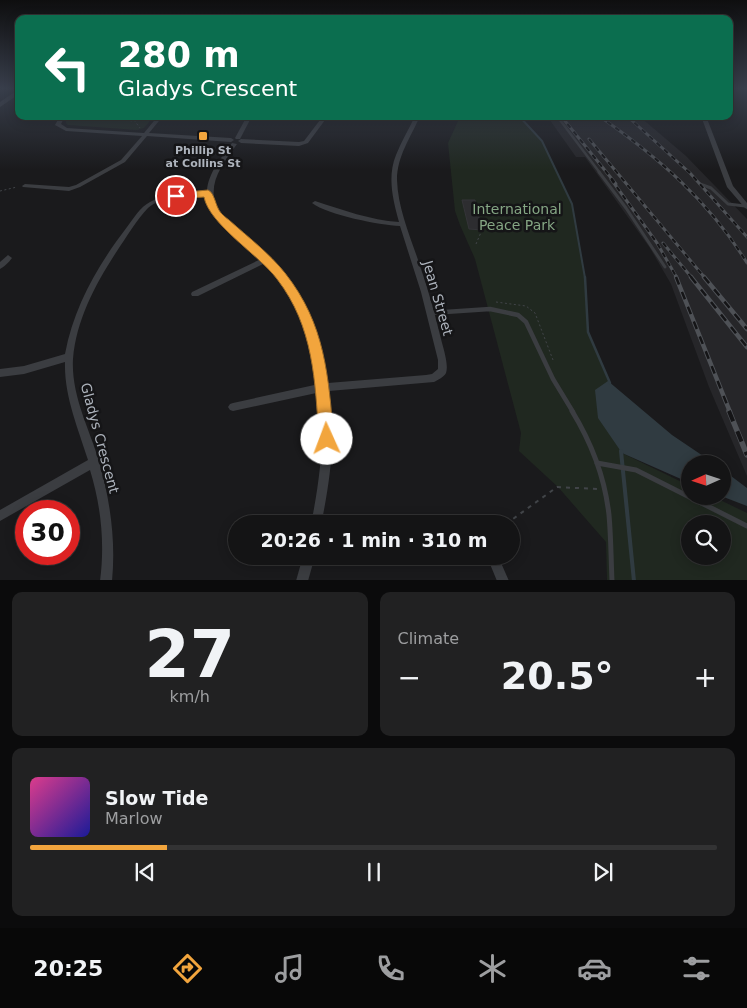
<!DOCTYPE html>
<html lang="en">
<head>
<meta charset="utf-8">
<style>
  :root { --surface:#141415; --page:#212122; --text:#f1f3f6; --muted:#9d9ea0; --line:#333334; --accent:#f2a53d }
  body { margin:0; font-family:"DejaVu Sans",sans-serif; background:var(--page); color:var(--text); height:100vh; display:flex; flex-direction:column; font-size:19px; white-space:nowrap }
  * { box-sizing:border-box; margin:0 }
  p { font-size:16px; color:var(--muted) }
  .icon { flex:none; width:28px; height:28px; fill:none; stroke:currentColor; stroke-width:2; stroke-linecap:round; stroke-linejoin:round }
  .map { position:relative; height:580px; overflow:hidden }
  .panel { display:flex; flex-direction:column; gap:12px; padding:12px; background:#0b0b0c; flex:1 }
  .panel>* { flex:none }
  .hud { position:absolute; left:15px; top:15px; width:718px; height:105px; border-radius:10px; box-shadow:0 2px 12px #0003,0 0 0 1px var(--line); background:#0b6e4f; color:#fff; overflow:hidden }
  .needle { width:32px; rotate:267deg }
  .fabs { position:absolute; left:681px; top:455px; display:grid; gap:10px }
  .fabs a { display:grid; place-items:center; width:50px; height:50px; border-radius:50%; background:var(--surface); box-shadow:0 2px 12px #0003,0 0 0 1px var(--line); font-size:25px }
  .speed { position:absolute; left:15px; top:500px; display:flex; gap:10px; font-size:25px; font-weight:700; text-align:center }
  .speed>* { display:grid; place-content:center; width:65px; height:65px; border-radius:50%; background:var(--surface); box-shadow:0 2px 12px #0003,0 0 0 1px var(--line); line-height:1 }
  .speed .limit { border:8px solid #d22; background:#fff; color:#111 }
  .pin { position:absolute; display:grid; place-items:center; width:42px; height:42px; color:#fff; margin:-21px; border:2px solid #fff; border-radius:50%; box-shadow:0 1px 5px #0007 }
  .me { position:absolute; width:55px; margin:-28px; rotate:358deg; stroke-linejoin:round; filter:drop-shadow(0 0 4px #0008) }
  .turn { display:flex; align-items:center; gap:18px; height:105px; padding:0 20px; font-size:22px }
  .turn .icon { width:65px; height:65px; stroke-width:2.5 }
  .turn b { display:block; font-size:35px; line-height:42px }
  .big { font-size:38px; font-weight:700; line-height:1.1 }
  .panel .widget { flex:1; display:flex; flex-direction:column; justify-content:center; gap:8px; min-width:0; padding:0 18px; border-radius:10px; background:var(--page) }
  .panel .dial { align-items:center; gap:0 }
  .dial b { font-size:65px; line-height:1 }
  .song { display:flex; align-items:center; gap:15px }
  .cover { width:60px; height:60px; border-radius:8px; background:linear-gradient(135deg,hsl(330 70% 55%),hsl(240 70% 35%)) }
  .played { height:5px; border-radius:2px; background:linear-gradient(90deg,var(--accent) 20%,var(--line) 20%) }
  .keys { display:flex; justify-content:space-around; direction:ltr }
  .heat { display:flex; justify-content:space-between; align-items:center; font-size:28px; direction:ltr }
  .panel .tiles { flex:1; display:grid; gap:12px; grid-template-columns:1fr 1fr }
  .widget:last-child { grid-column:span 2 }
  .trip { position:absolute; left:228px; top:515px; width:292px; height:50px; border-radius:25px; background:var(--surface); box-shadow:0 2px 12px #0003,0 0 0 1px var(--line); font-weight:700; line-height:50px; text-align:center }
  .tab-bar { display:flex; height:80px; justify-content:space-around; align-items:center; background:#080808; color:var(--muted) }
  .tab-bar .icon { width:35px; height:35px }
  .tab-bar .on { color:var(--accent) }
  .tab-bar b { font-size:22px; color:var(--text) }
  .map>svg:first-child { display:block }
  .built { fill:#262629 }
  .green { fill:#202820; fill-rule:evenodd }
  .water { fill:#303b41 }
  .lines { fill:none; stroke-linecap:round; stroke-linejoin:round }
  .stream-far2 { stroke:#303b41; stroke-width:2 }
  .stream-far1 { stroke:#303b41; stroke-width:2.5 }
  .stream { stroke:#303b41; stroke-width:4 }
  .building { fill:#2d2d30; stroke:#343438 }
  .path-far1 { stroke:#414448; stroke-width:1; stroke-dasharray:2 2.5; stroke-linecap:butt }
  .path { stroke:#414448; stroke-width:2; stroke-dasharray:4 5; stroke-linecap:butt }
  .service-far3 { stroke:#3b3d41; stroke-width:2.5 }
  .service-far2 { stroke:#3b3d41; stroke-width:3 }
  .service-far1 { stroke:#3b3d41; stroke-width:4.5 }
  .service { stroke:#3b3d41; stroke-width:5 }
  .minor { fill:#3b3d41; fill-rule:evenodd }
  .tertiary { fill:#3b3d41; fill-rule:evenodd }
  .rail-far2-casing { stroke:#4e5156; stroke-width:3 }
  .rail-far1-casing { stroke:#4e5156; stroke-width:4.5 }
  .rail-casing { stroke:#4e5156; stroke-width:5.5 }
  .rail-far2 { stroke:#151517; stroke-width:2; stroke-dasharray:5; stroke-linecap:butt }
  .rail-far1 { stroke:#151517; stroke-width:2.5; stroke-dasharray:8; stroke-linecap:butt }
  .rail { stroke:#151517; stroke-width:4; stroke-dasharray:11; stroke-linecap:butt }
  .route { fill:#f2a53d; stroke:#9d6b28 }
  .poi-dot { fill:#f2a53d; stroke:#151517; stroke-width:2 }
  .labels { text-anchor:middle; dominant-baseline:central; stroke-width:5; stroke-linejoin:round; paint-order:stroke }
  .far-poi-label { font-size:11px; font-weight:bold; fill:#adb3bc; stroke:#151517 }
  .park-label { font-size:14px; fill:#85a684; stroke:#151517 }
  .street-label { font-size:14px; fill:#adb3bc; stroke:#151517 }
</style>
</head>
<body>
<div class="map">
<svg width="747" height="581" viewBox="0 0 747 581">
  <rect width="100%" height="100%" fill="#1a1a1c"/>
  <path class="built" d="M547 116H639L686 156 747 219V476L709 387 671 284 650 248 585 157H576Z"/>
  <g class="green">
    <path d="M71 116H154L144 128 137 130 68 125 66 123V120Z"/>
    <path d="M457 116H519L542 141 572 204 586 284 588 332 608 381 622 453 690 486V496H712L747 513V580H607L606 542 558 487 519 451 521 433 475 259 460 225 455 211 448 143 458 121ZM690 524H722V556H690Z"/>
  </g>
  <g class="water">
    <path d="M608 381 672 435 715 464H690V483L622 453 598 418 595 390Z"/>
    <path d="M723 470 747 488V506L721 496H722Z"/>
  </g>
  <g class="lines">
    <path class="stream-far2" d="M519 116 542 141 572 204 585 278"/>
    <path class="stream-far1" d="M585 277 588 332 610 383"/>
    <path class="stream" d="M621 451 634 581"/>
  </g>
  <path class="building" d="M462 200H475L482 230 469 229Z"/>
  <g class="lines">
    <g class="path-far1">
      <path d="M119 116 125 119"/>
      <path d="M129 116 126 120 133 121"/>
      <path d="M134 120 140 128"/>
      <path d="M135 120 136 116"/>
      <path d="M0 191 17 187"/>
      <path d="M476 244 482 230"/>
      <path d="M496 302 526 306 535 313 553 360 551 361"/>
    </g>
    <path class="path" d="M506 524 557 487 598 489"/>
    <path class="service-far3" d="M557 116 600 173"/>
    <g class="service-far2">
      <path d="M599 172 626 208 665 267"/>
      <path d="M700 184 711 188 728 204 745 206"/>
    </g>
    <path class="service-far1" d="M430 313 490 309 518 315 526 322 553 379 573 412"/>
    <g class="service">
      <path d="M572 411C591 442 605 479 609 515 611 537 611 559 612 581"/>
      <path d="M597 463 636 470 747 526"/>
    </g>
    <g class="minor">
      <path d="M60 116H65L61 124 67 128 144 133 158 116H163L149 133 231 138 234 140 231 142 147 136 125 162 80 187 69 191 23 187 22 186 25 184 69 187 76 185 121 160 142 136 66 131 55 125Z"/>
      <path d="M247 116H252L240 139H236L235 138Z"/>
      <path d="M323 116H328L308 143 299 146 241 143 238 141 241 139 299 142 304 141Z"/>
      <path d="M415 116H420C411 137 397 156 397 180 398 211 412 240 421 269 429 292 435 315 441 339 443 347 449 365 446 373 444 377 438 380 434 382L329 391C336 431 331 475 323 515L344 520 345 524H311C320 480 325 436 321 392L233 411 230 410 228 407 230 404 233 403 319 384C312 339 297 297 265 263L198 296H192L191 294 192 292 261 259 214 215 208 205 207 195C188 197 163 195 148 208 138 218 125 239 117 251 96 283 76 320 73 359 71 395 89 428 99 461 110 500 116 540 112 581H100C105 543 101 506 90 470L0 521V510L88 460C78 428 64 396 65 362L24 374 0 377V369L24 366 65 354C74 306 98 265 127 227 134 218 140 207 150 202 167 192 188 193 207 191 208 173 222 157 232 143L237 144C221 166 205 186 219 213 237 230 258 246 275 265 305 297 321 340 328 383L426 375 432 374 438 369V360L421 292 400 226C379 225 328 215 312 203L315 201C343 210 370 220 399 222 393 200 387 177 396 155 401 142 409 129 415 116Z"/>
      <path d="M701 116H706L733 186 747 203V209L745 208 727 187Z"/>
      <path d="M8 255 12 258C9 262 4 267 0 269V262Z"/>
      <path d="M303 556H315L308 581H296Z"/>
      <path d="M481 556H498L509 581H497L490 564 483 560Z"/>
    </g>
    <path class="tertiary" d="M19 89V94L0 107V102Z"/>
    <g class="rail-far2-casing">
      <g id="rail-far2">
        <path d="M561 116 616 184"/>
        <path d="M599 116C658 157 709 201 747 263"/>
        <path d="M627 116 690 173 747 237"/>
        <path d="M589 139 705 278"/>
        <path d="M611 179 657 243 677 278"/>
        <path d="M663 243 692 278"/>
      </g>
    </g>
    <g class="rail-far1-casing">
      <g id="rail-far1">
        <path d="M676 277 730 412"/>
        <path d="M691 277 747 347"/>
        <path d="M704 277 747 329"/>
      </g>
    </g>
    <g class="rail-casing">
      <path id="rail" d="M729 411 747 455"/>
    </g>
    <use href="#rail-far2" class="rail-far2"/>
    <use href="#rail-far1" class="rail-far1"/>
    <use href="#rail" class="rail"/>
  </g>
  <linearGradient id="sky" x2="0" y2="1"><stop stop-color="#0e0e0f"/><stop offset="0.52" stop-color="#383e4b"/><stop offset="1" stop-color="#383e4b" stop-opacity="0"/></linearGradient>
  <rect width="747" height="170" fill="url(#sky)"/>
  <path class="route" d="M208 190C215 193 215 206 221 213 223 215 226 218 229 220 248 237 269 253 285 273 326 325 328 376 334 439L332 444 327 446 321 444 319 439C315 381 314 327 277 279 259 255 209 224 204 197L176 199 172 196 176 193Z"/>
  <rect class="poi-dot" x="198" y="131" width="10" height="10" rx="2.5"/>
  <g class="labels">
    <g class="far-poi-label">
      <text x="203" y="150">Phillip St<tspan x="203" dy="13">at Collins St</tspan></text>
    </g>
    <g class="park-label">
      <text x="517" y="209">International<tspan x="517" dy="16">Peace Park</tspan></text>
    </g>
    <g class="street-label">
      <text transform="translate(438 298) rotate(74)">Jean Street</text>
      <text transform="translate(100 438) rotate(75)">Gladys Crescent</text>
    </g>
  </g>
</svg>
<div class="fabs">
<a><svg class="needle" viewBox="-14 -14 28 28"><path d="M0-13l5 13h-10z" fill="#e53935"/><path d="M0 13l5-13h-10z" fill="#9d9ea0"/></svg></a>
<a><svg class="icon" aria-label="search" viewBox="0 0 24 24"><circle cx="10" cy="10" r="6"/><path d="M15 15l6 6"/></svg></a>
</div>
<div class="speed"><div class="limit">30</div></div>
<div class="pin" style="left:176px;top:196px;background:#d93025"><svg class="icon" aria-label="arrive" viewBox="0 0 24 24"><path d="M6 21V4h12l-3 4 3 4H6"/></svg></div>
<svg class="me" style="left:327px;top:439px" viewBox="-20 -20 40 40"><circle r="19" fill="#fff"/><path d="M0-13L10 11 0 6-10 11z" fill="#f2a53d"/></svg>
<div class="trip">20:26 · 1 min · 310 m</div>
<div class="hud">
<div class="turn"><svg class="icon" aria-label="left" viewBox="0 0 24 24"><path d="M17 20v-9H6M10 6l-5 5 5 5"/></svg><div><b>280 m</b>Gladys Crescent</div></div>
</div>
</div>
<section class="panel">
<div class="tiles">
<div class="widget dial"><b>27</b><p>km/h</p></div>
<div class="widget"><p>Climate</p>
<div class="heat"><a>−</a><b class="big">20.5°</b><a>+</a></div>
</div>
<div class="widget">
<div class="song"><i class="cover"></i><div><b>Slow Tide</b><p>Marlow</p></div></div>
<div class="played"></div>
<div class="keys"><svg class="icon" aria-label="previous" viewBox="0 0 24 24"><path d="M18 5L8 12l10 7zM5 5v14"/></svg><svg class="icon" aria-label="pause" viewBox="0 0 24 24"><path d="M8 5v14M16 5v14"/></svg><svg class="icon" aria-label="next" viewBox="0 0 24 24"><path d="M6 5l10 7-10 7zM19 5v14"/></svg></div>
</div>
</div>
</section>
<nav class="tab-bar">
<b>20:25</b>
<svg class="icon on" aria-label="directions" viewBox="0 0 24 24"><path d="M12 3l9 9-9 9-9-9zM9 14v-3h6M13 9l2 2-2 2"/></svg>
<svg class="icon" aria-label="music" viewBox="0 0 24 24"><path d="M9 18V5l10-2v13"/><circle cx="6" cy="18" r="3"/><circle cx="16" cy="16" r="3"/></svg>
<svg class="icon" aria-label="phone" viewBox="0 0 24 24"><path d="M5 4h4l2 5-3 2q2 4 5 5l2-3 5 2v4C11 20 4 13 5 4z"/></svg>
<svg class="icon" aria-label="climate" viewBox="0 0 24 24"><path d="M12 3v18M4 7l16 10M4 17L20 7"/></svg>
<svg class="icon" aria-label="car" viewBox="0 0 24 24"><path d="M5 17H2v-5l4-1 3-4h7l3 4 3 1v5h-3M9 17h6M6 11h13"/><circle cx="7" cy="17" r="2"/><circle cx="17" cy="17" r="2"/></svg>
<svg class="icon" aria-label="filters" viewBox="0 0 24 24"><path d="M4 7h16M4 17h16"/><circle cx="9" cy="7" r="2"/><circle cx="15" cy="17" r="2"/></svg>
</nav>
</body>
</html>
